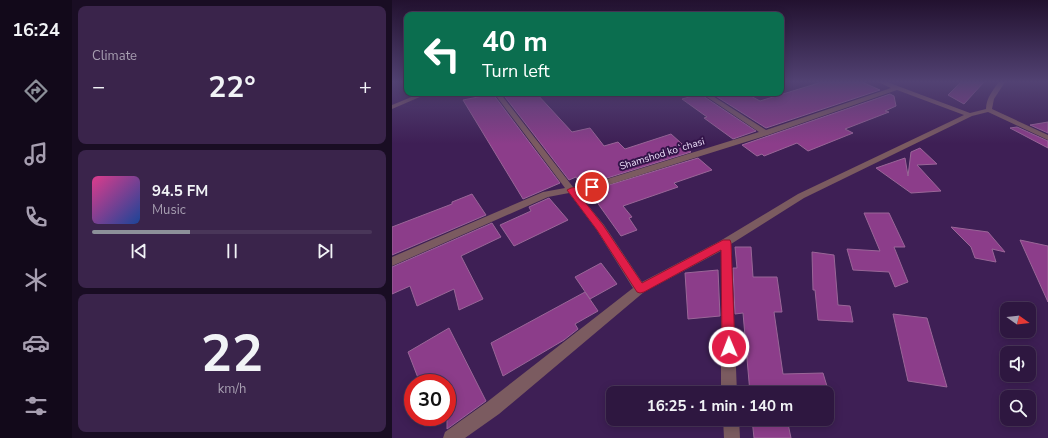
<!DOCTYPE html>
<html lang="en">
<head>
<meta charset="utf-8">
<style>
  :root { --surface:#2e1740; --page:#3a244b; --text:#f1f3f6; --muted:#a79fb1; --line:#493659; --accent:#8c9099 }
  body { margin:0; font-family:"Nunito Sans",sans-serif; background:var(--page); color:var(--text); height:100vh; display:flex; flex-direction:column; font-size:15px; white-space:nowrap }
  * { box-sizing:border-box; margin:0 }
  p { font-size:13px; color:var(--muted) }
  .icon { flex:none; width:22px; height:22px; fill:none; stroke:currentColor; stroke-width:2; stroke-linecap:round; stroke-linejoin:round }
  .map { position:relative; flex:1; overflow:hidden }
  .details { display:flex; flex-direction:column; gap:6px; padding:6px; background:#190d23; width:320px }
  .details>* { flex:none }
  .guide { position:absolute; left:12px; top:12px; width:380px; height:84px; border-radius:8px; box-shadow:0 2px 10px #0003,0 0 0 1px var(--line); background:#0b6e4f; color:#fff; overflow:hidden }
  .needle { width:26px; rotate:104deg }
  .buttons { position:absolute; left:608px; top:302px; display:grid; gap:8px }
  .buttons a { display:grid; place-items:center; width:36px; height:36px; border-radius:8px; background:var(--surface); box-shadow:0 2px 10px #0003,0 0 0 1px var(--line); font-size:20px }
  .speed { position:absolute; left:12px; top:374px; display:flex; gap:8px; font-size:20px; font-weight:700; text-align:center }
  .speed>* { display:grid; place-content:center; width:52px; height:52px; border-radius:50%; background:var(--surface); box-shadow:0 2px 10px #0003,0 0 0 1px var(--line); line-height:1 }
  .speed .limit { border:6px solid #d22; background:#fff; color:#111 }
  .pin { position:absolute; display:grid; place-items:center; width:34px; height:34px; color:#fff; margin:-17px; border:2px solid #fff; border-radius:50%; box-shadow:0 1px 4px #0007 }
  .me { position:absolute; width:44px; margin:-22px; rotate:359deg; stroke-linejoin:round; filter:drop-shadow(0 0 3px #0008) }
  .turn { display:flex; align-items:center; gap:14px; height:84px; padding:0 12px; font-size:18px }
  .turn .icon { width:52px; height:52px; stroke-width:2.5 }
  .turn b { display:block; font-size:28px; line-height:34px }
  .big { font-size:30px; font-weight:700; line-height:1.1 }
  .details .card { flex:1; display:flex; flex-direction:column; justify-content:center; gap:6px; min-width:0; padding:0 14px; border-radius:8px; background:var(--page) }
  .details .dial { align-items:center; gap:0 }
  .dial b { font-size:52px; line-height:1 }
  .song { display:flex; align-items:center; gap:12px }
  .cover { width:48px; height:48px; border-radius:6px; background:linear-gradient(135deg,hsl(330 70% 55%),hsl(220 70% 35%)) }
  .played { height:4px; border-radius:2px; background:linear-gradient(90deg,var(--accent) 35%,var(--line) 35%) }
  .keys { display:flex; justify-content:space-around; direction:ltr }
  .heat { display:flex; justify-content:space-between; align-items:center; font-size:22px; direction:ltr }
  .trip { position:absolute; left:214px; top:386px; width:228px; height:40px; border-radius:8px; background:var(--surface); box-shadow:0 2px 10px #0003,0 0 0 1px var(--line); font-weight:700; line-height:40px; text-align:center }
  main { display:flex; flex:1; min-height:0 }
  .tabs { display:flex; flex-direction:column; width:72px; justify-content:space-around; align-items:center; background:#12091a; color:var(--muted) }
  .tabs .icon { width:28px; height:28px }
  .tabs .on { color:var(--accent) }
  .tabs b { font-size:18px; color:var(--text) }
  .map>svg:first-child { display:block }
  .building { fill:#8c3d8a; stroke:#9a6698 }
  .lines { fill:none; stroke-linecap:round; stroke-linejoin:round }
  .minor { fill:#7b5b60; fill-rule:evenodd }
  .route { fill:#e11d48; stroke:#92132f }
  .labels { text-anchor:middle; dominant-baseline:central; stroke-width:4; stroke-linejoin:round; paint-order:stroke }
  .street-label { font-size:10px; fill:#eee1fb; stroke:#331449 }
</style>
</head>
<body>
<main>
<nav class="tabs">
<b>16:24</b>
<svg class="icon on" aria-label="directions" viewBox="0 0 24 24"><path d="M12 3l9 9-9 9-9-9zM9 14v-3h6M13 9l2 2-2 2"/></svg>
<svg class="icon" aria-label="music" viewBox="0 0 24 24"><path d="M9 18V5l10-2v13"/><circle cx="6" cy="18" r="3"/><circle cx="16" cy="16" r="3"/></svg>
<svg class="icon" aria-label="phone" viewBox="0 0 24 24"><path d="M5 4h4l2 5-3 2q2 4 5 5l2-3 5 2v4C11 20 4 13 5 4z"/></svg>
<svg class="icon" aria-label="climate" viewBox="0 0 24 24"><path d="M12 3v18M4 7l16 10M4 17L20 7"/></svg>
<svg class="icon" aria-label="car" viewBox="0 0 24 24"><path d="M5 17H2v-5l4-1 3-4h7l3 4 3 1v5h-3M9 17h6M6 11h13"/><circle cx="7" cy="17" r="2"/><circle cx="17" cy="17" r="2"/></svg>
<svg class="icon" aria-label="filters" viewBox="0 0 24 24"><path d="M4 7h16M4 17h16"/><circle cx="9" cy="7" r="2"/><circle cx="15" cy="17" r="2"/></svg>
</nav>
<section class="details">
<div class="card"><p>Climate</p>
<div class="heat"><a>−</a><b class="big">22°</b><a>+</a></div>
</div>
<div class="card">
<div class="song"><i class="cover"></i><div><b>94.5 FM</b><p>Music</p></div></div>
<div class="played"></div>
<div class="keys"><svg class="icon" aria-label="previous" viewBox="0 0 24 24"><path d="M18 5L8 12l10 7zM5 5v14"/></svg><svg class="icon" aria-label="pause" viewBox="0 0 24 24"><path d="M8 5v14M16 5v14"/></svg><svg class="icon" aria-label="next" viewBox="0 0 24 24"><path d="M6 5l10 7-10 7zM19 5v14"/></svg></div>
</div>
<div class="card dial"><b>22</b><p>km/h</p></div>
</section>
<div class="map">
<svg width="656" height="438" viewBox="0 0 656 438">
  <rect width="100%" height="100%" fill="#3e1f55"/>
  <g class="building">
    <path d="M430 82H470L488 90 374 128 319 93H353L368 101Z"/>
    <path d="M569 82H592L572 104 556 95Z"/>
    <path d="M110 93H144L180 132 198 128 212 146 226 142 233 149 279 134 299 152 199 183 191 184 190 181 187 182 184 177 177 180Z"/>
    <path d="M101 94 168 183 131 199 71 100Z"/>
    <path d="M308 94 364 131 341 139 312 118 315 117 290 99Z"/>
    <path d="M498 94 502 96 504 106 493 111 497 112 453 129 461 133 416 151 405 143 372 156 370 154 365 156 350 145Z"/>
    <path d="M656 122V133L638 125Z"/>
    <path d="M625 127 656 141V148L618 128Z"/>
    <path d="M528 148 545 164 525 165 549 191 519 193 484 168 513 158 516 176 519 152Z"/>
    <path d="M306 158 320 170 282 183 286 187 231 206 240 217 237 218 245 230 229 236 197 191Z"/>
    <path d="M80 194 94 215 0 255V227L60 204V202Z"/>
    <path d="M157 198 176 220 122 246 108 225 139 211 137 207Z"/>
    <path d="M472 213H497L513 247H502L516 282 503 287 497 272 461 270 455 249 488 251Z"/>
    <path d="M100 223 109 237 69 256 91 299 67 310 62 289 25 306 18 286 0 294V267Z"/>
    <path d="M559 227 596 232 613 252 600 249 604 262 583 258 579 247Z"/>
    <path d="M628 240 656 246V302Z"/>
    <path d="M343 247H359L361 277H385L390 312H382L391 374 431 373 437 393H358L351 313 343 314 341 268H345Z"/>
    <path d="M420 252 442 255 446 305 458 306 461 322 426 320 423 290H421Z"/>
    <path d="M209 263 225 284 198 299 183 277Z"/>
    <path d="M326 270 328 316 296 319 293 273Z"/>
    <path d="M193 292 206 311 183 324 186 329 172 340 111 376 99 343Z"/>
    <path d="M501 314 535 318 555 387 516 381Z"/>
    <path d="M57 328 94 401 55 429V383H28L16 352Z"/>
    <path d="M360 419H395L399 438H362Z"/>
  </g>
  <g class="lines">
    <g class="minor">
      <path d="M486 82H495L578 113 594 109C594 98 601 90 607 82H613L602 99 600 109 656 135V140L596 112 580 116 412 198 339 244 345 393H329V251L252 292 107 414 73 438H51L53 432 95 402 241 288 204 229 177 193 156 197 0 266V257L151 192 173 188 102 93H108L181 187 199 184 367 132 309 93H316L374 130 499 88ZM505 90 572 115 406 194 328 241 250 282 212 225 185 192 203 189 376 135Z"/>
      <path d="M29 93H37L0 109V105Z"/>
      <path d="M331 419H347L348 438H332Z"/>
    </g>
  </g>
  <linearGradient id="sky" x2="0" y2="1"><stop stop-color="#22112f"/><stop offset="0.57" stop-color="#524273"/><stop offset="1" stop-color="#524273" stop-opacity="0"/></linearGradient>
  <rect width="656" height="144" fill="url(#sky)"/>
  <path class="route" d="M200 185 204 187 203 189 185 192 211 225 250 283 331 240H338L339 243 343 347 341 351 337 353 332 351 330 347 329 250 252 292 248 293 245 292 205 230 175 190 179 188Z"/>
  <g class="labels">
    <g class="street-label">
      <text transform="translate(270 154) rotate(-17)">Shamshod koʻchasi</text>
    </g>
  </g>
</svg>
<div class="buttons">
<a><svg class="needle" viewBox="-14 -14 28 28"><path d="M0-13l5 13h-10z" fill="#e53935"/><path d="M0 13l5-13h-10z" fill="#a79fb1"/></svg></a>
<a><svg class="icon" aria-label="sound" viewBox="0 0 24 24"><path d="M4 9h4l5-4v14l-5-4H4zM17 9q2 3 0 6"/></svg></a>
<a><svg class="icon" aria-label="search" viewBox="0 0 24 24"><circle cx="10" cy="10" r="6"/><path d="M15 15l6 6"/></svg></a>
</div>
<div class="speed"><div class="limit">30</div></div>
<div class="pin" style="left:200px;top:187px;background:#d93025"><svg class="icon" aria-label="arrive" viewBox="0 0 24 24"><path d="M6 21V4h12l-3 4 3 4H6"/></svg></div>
<svg class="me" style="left:337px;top:347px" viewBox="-20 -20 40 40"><circle r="17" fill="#e11d48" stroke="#fff" stroke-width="3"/><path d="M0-11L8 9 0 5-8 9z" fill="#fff"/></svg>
<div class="trip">16:25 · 1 min · 140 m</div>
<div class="guide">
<div class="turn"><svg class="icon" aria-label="left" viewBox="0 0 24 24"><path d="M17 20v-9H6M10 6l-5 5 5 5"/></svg><div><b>40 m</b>Turn left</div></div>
</div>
</div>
</main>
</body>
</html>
